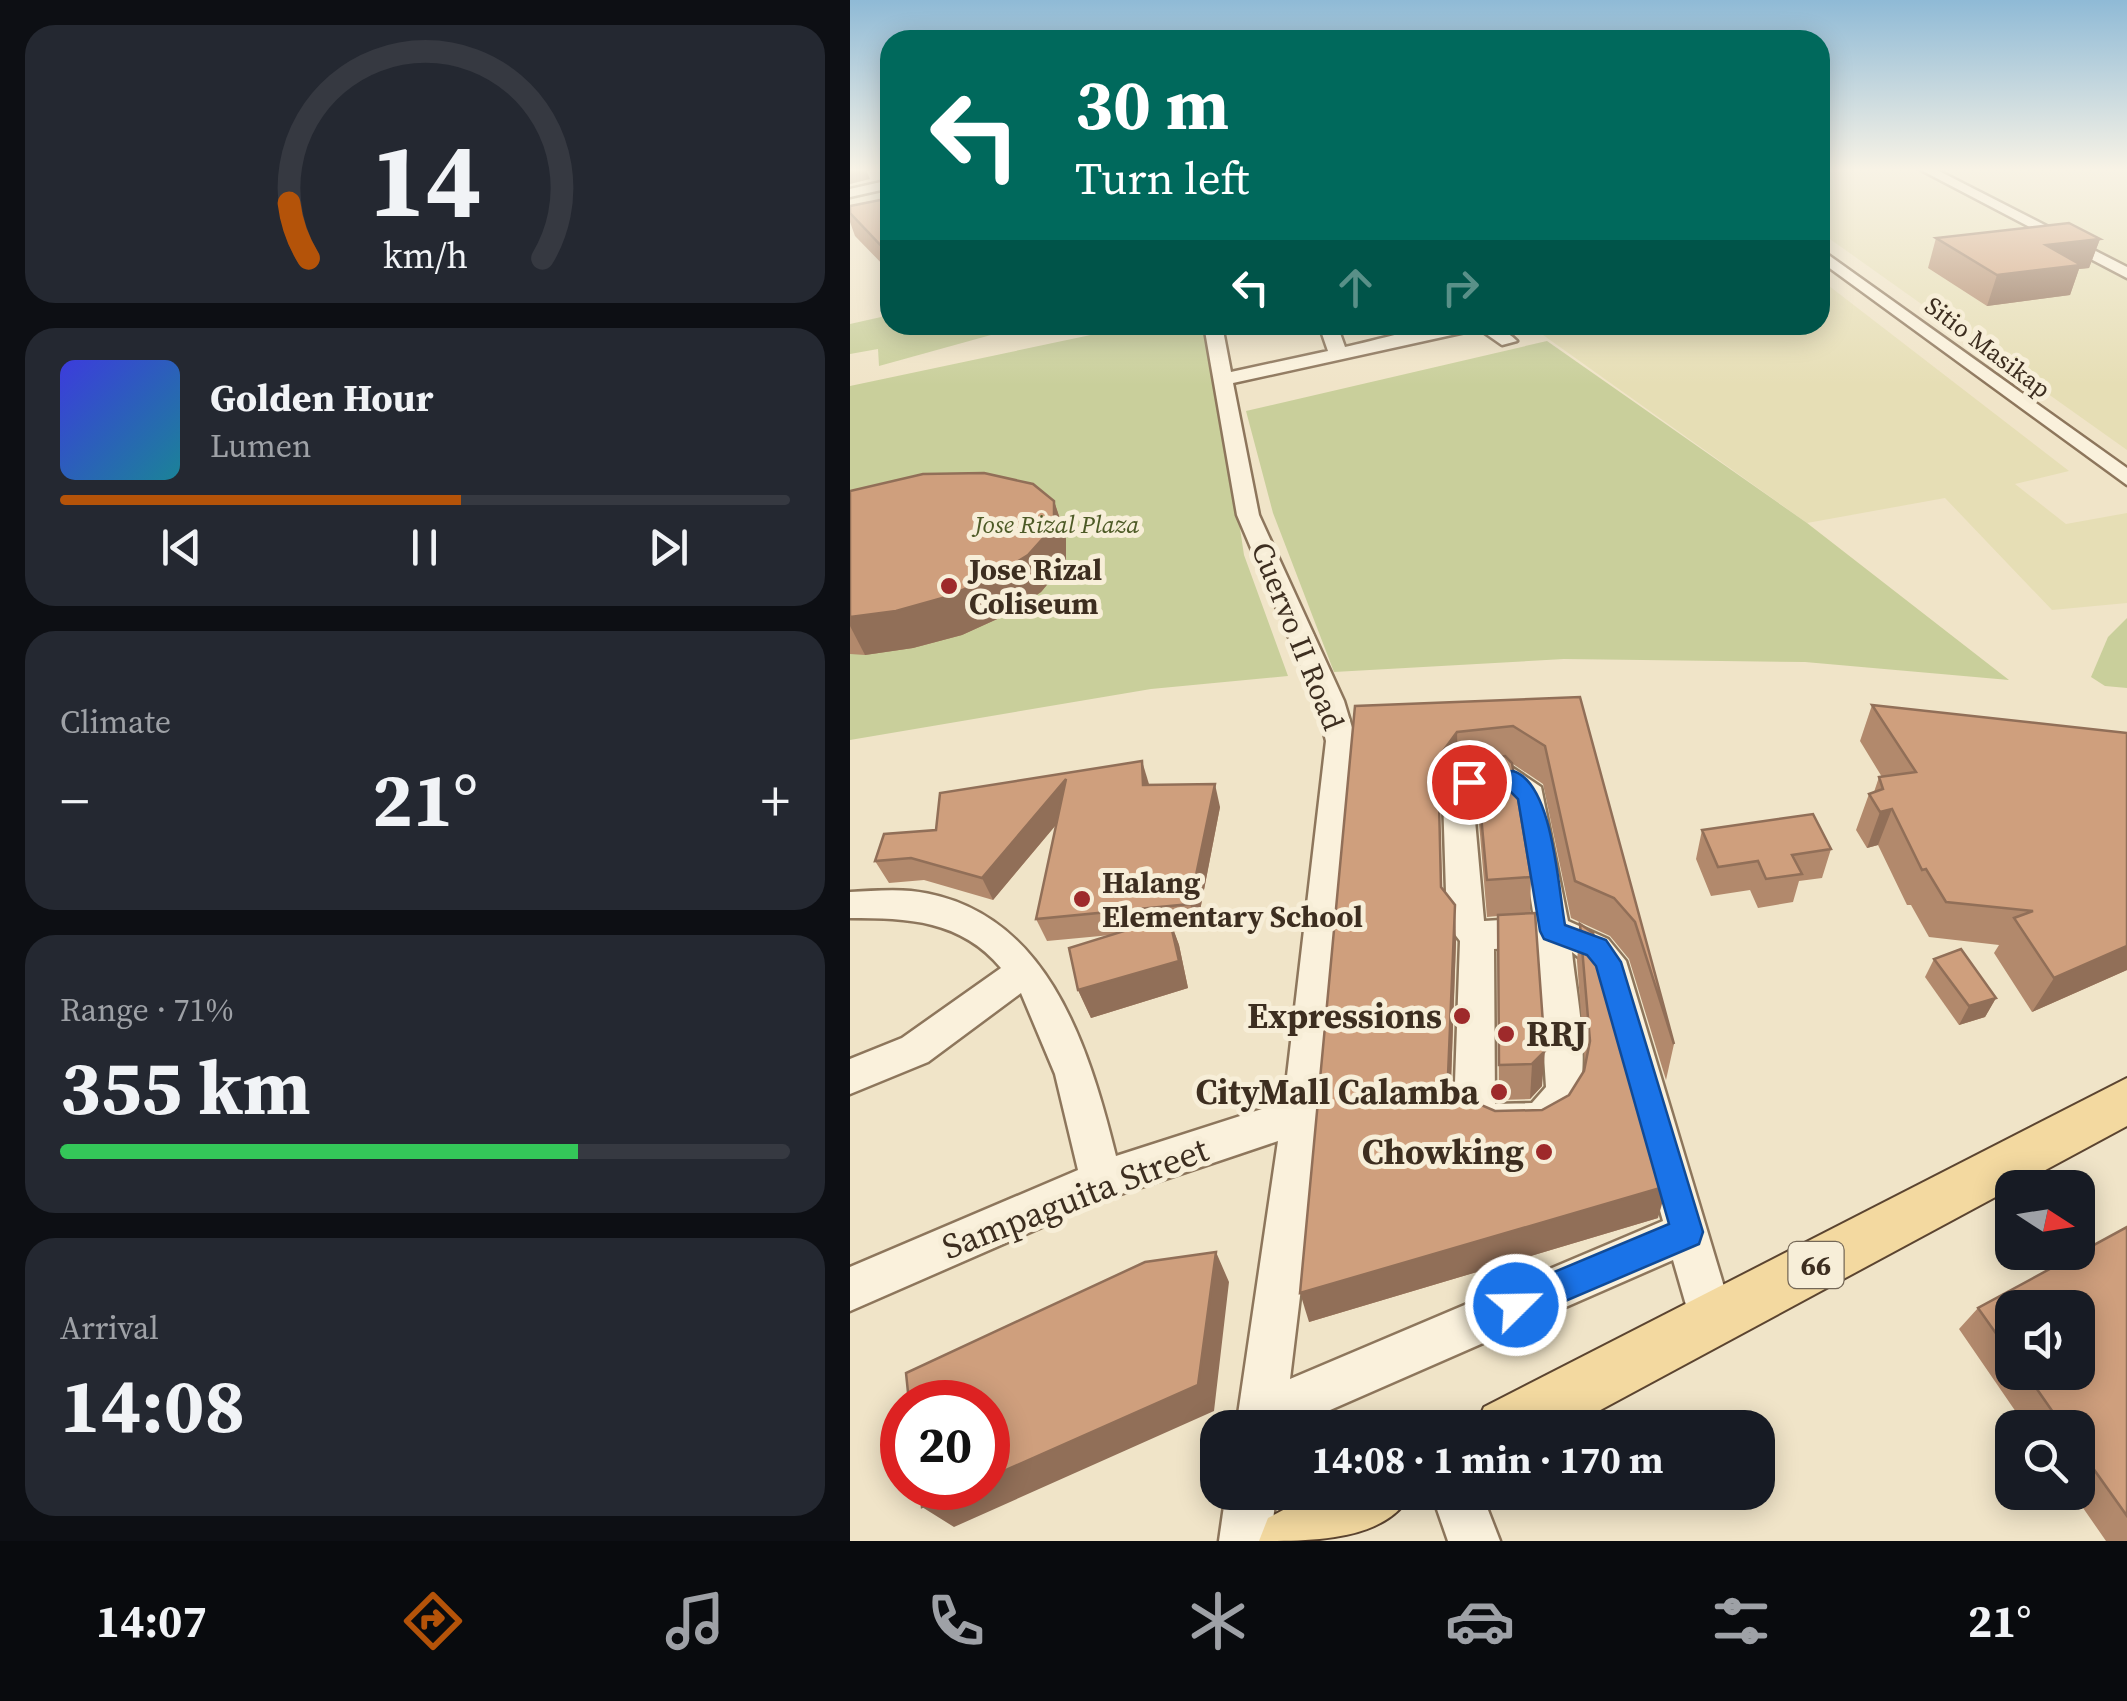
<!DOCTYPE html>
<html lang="en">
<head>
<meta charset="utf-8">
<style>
  :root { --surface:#171b24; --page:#242831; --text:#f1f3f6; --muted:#9ea1a6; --line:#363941; --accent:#b45309 }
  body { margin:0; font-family:"Source Serif 4",serif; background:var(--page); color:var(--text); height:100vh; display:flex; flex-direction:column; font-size:38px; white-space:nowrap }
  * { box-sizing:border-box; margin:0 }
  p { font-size:32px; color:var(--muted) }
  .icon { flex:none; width:55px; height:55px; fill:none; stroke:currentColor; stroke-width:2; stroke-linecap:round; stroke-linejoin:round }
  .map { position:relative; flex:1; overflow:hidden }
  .side { display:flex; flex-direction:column; gap:25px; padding:25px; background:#0d0f14; width:850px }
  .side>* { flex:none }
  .top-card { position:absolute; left:30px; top:30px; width:950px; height:305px; border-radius:30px; box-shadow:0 5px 25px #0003; background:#00695c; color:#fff; overflow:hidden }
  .needle { width:65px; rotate:102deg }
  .fabs { position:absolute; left:1145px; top:1170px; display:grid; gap:20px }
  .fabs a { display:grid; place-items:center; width:100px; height:100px; border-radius:20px; background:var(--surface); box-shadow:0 5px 25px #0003; font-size:50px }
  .speed { position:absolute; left:30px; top:1380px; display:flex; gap:20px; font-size:50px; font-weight:700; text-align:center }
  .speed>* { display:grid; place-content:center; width:130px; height:130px; border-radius:50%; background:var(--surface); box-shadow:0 5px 25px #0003; line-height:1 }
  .speed .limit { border:15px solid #d22; background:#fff; color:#111 }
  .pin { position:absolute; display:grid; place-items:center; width:85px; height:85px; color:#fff; margin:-42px; border:5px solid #fff; border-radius:50%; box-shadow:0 2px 10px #0007 }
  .me { position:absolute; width:110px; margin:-55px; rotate:67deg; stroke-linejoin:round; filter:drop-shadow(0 0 8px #0008) }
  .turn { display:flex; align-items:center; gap:35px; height:210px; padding:0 30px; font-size:45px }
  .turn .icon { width:130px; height:130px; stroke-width:2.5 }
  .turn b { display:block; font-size:70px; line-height:85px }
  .lanes { display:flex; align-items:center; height:95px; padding:0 30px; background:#0003; justify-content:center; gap:50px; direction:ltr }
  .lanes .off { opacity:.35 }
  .big { font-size:75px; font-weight:700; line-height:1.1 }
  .side .tile { flex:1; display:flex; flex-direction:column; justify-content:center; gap:15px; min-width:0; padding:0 35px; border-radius:30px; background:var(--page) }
  .side .dial { align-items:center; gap:0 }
  .dial svg { height:260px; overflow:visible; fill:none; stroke:var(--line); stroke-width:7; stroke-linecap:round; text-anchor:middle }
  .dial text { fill:var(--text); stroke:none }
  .song { display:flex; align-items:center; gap:30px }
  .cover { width:120px; height:120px; border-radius:15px; background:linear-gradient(135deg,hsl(240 70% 55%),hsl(190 70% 35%)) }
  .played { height:10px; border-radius:5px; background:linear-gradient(90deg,var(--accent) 55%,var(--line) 55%) }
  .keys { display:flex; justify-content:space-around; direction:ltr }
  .heat { display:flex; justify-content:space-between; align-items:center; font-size:55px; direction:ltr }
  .charge { height:15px; border-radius:8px; background:linear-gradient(90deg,#34c759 71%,var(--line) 0) }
  .trip { position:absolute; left:350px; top:1410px; width:575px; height:100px; border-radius:30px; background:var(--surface); box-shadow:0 5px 25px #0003; font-weight:700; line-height:100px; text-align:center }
  .tab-bar { display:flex; height:160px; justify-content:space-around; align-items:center; background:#090b0e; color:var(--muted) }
  .tab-bar .icon { width:70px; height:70px }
  .tab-bar .on { color:var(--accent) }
  .tab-bar b { font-size:45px; color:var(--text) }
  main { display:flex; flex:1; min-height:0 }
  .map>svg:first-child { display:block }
  .farmland { fill:#e6deb5 }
  .green { fill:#c9cf9b }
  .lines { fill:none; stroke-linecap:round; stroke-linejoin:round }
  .minor-casing { stroke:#8d765c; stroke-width:5 }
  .major-casing { stroke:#5b4430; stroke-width:4 }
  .minor { fill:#faf1dc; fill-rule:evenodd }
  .major { fill:#f3d9a0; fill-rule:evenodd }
  .wall { fill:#b2896c; fill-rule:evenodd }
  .shaded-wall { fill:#916f58 }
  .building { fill:#cf9f7d; stroke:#916f58; stroke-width:2.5 }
  .route { fill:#1a73e8; stroke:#114b97; stroke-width:2.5 }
  .poi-dot { fill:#9e2a2b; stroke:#f7eed8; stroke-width:4 }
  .labels { text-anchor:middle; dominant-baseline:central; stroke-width:10; stroke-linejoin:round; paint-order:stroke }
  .far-street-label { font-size:25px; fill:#3d2e20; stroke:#f7eed8 }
  .far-park-label { font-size:25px; font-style:italic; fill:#4d5a26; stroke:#f7eed8 }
  .shield { fill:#f7eed8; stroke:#756857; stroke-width:2.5 }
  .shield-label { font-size:28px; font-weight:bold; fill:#3d2e20 }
  .poi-label { font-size:30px; font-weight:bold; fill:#3d2e20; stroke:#f7eed8; text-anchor:start }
  .street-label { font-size:30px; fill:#3d2e20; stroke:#f7eed8 }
  .near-poi-label { font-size:35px; font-weight:bold; fill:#3d2e20; stroke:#f7eed8; text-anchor:end }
  .near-street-label { font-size:35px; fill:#3d2e20; stroke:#f7eed8 }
</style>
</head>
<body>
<main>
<section class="side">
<div class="tile dial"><svg viewBox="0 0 100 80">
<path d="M14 69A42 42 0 1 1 86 69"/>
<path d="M14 69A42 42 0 0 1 8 52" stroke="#b45309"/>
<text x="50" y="56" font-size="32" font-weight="700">14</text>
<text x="50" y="72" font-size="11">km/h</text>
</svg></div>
<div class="tile">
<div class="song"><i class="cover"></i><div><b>Golden Hour</b><p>Lumen</p></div></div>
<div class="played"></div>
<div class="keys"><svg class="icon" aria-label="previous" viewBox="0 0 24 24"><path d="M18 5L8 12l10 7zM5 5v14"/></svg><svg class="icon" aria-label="pause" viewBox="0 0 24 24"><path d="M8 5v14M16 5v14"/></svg><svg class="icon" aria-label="next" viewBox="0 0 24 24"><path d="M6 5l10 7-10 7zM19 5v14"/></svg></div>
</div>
<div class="tile"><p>Climate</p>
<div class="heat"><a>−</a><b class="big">21°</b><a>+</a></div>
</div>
<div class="tile"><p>Range · 71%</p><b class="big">355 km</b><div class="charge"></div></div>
<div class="tile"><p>Arrival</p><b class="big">14:08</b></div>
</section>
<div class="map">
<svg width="1277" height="1541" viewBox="0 0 1277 1541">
  <rect width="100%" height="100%" fill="#f0e4c8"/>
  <g class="farmland">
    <path d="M992 170H1069L1277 276V450L970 232V177Z"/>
    <path d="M1091 170H1277V267L1251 258Z"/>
    <path d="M970 279 1219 471 1165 484 1216 524 1277 513V603L1202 610 1095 498 957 523 679 325H970Z"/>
  </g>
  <g class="green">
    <path d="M40 315V325H177L29 366 28 349 0 354V324Z"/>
    <path d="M288 325H352L378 448 394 555 438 676 301 689 0 740V386Z"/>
    <path d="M697 341 957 523 1159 680 955 662 714 659 484 672 423 513 396 411Z"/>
    <path d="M1277 618V688L1255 686 1241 677 1258 637Z"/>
  </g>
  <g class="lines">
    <g class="minor-casing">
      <g id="minor">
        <path d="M1071 170H1087L1277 267V278Z"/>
        <path d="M40 180V188L0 197V189Z"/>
        <path d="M970 249 1277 468V485L970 261Z"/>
        <path d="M354 325H372L381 372 478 351 469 325H487L495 347C540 338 633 305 667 341L652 345 629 329 383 383 409 515 494 701 506 741 472 1115 440 1379 813 1221 742 968 722 952C728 1017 765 1155 654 1142 632 1140 613 1131 604 1111L610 941 597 924 593 796 597 788 608 774 663 768 691 787 718 921 758 939 776 961 884 1320 877 1336 861 1343 845 1336 823 1260 439 1428H386L428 1141 256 1199 0 1311V1267L228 1170 205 1074 171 993 78 1062 0 1094V1059L52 1038 151 968C111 920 58 918 0 918V892C20 891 41 889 61 891 196 906 238 1044 266 1156L434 1102 476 741 466 701 387 515ZM656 790 665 799 684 918 634 921 623 798 628 792ZM687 946 696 1087 682 1103 645 1104 644 949Z"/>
        <path d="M376 1492H426L421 1541H369Z"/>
        <path d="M581 1492H631L650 1541H598Z"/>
      </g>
    </g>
    <g class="major-casing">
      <g id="major">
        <path d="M1277 1078V1126L717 1428H625L634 1407Z"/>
        <path d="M467 1492H562C537 1541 464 1541 409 1541L418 1518Z"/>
      </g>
    </g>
    <use href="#minor" class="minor"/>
    <use href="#major" class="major"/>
  </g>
  <g class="wall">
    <path d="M40 198V272L5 236 0 222V206Z"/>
    <path d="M1086 238 1250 239 1239 268 1229 269 1220 295 1137 306 1078 268Z"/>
    <path d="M0 491 204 501 216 537V562L191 592 156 615 112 635 63 648 15 655 0 654Z"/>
    <path d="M730 697 824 1044 816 1080 779 959 760 936 721 918 693 784 663 764 681 877 680 913 692 1086 680 1099 649 1100 648 916 637 917 627 799V768L608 770 589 796 592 888 606 942 601 1080 615 1098 645 1111 692 1110 719 1095 734 1071 735 1066 727 961 730 924 808 1218 459 1322 505 706Z"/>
    <path d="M1022 705 1277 970 1182 1012 1144 953 1149 945 1079 937 1061 905H1057L1028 845 1017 848 1006 830 1019 794 1024 792 1029 777H1032L1010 741Z"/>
    <path d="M299 785 370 807 347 926 323 929 329 945 338 988 241 1018 228 990 261 935 197 941 186 919 206 825 143 900 74 880 39 883 25 861 86 830Z"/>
    <path d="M852 830 981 849 972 878 949 881 943 902 908 908 900 890 861 896 846 859Z"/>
    <path d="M1084 959 1146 998 1135 1017 1109 1025 1075 977Z"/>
    <path d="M1277 1227V1541H1256L1222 1492H1228V1428H1177L1109 1329 1128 1308ZM1162 1308 1228 1372H1162Z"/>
  </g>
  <g class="shaded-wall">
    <path d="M0 170H16L20 179 0 184Z"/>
    <path d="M1250 239 1239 268 1229 269 1220 295 1137 306 1147 275 1196 245Z"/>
    <path d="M204 501 216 537V562L191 592 156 615 112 635 63 648 15 655 0 626V617Z"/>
    <path d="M607 732 608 770 589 796 588 758Z"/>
    <path d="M292 761 299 784 300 808 293 785Z"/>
    <path d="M216 779 225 802 143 900 132 878Z"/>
    <path d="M365 784 370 807 347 926 340 904Z"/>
    <path d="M1042 809 1028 845 1017 848 1030 812Z"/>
    <path d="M605 905 606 942 600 1111 598 1076Z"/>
    <path d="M319 917 329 945 338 988 241 1018 228 990Z"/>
    <path d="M1277 946V970L1182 1012 1204 978Z"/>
    <path d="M1146 998 1135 1017 1109 1025 1119 1006Z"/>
    <path d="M695 1051 692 1086 680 1099 682 1064Z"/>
    <path d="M817 1186 808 1218 459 1322 450 1293Z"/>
    <path d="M366 1252 379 1282 364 1411 104 1527 72 1507 116 1488H138V1478Z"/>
  </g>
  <g class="building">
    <path d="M40 198V254H39L0 213V206Z"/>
    <path d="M1219 223 1250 239 1196 245 1231 265 1147 275 1086 238Z"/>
    <path d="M134 473 183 484 204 501V526L178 555 141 578 96 597 46 611 0 617V491L73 474Z"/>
    <path d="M730 697 824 1044 785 922 764 898 725 881 695 746 663 726 607 732 588 758 591 887 605 905 598 1076 615 1098 645 1111 692 1110 719 1095 734 1071 740 1041 730 924 743 933 817 1186 450 1293 505 706Z"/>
    <path d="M1022 705 1277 733V946L1204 978 1164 918 1183 911 1096 902 1076 869 1072 870 1042 809 1030 812 1019 794 1033 789 1029 777 1066 772Z"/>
    <path d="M655 756 662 763 681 877 637 880 626 761Z"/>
    <path d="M292 761 293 785 365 784 340 904 186 919 216 779 132 878 61 858 25 861 34 834 86 830 90 793Z"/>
    <path d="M963 814 981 849 942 855 952 874 916 879 908 861 868 867 852 830Z"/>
    <path d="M685 913 695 1051 682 1064 649 1065 648 915Z"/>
    <path d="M319 917 329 961 228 990 219 948Z"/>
    <path d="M1111 949 1146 998 1119 1006 1084 959Z"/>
    <path d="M1277 1227V1516L1228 1447V1428H1214L1175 1372H1228V1308H1162V1356L1128 1308Z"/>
    <path d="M366 1252 348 1385 138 1478V1402H59L56 1373 295 1262Z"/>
    <path d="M70 1488H116L72 1507Z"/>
  </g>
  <linearGradient id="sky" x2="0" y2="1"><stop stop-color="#8fbad6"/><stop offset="0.44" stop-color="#f8f3e6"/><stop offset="1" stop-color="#f8f3e6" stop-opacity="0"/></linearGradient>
  <rect width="1277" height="385" fill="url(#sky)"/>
  <path class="route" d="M663 771C703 783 708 887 715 925L756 940 771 962 853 1232 849 1244 666 1322 654 1317 649 1305 654 1293 819 1224 746 966 737 955 694 939 690 931 668 799 657 788 619 790 608 782 619 774Z"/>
  <g class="poi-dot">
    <circle cx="99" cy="586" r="10"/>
    <circle cx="232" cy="899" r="10"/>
    <circle cx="612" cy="1016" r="10"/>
    <circle cx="656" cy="1034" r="10"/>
    <circle cx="649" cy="1092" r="10"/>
    <circle cx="694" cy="1152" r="10"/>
  </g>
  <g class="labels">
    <g class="far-street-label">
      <text transform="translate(1138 347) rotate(37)">Sitio Masikap</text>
    </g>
    <g class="far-park-label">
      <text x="207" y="524">Jose Rizal Plaza</text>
    </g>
    <rect class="shield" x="938.5" y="1242" width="55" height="46" rx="8"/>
    <g class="shield-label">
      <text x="966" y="1265">66</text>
    </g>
    <g class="poi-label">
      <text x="119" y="569">Jose Rizal<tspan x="119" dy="34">Coliseum</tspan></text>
      <text x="252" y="882">Halang<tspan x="252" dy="34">Elementary School</tspan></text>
    </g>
    <g class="street-label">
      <text transform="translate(448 636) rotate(68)">Cuervo II Road</text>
    </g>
    <g class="near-poi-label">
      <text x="592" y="1016">Expressions</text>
      <text x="676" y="1034" text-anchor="start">RRJ</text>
      <text x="629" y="1092">CityMall Calamba</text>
      <text x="674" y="1152">Chowking</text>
    </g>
    <g class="near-street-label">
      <text transform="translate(225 1198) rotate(-21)">Sampaguita Street</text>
    </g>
  </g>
</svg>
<div class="fabs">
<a><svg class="needle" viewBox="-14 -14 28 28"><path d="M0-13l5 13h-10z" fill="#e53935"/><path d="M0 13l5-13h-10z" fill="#9ea1a6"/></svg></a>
<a><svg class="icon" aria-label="sound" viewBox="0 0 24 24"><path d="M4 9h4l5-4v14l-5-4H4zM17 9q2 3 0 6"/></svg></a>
<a><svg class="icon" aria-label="search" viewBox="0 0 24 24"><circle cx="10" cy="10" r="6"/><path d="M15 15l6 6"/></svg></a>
</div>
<div class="speed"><div class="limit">20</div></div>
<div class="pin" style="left:619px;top:782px;background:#d93025"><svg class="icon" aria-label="arrive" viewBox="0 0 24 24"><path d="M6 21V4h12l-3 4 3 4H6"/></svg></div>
<svg class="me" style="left:666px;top:1305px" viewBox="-20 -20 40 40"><circle r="17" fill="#1a73e8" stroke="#fff" stroke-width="3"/><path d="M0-11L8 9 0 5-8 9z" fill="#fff"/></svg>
<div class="trip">14:08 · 1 min · 170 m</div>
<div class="top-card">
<div class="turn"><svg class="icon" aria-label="left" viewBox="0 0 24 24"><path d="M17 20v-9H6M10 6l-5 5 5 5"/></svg><div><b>30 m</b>Turn left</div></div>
<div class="lanes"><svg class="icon" aria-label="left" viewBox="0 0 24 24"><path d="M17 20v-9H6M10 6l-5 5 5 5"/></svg><svg class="icon off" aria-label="ahead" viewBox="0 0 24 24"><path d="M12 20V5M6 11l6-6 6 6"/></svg><svg class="icon off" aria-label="right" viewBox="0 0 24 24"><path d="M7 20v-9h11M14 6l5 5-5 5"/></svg></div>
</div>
</div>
</main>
<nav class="tab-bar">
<b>14:07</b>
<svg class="icon on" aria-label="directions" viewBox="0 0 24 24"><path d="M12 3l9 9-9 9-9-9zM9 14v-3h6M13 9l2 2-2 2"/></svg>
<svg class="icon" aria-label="music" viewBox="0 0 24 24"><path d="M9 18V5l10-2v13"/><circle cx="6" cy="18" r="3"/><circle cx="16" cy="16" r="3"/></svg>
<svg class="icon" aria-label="phone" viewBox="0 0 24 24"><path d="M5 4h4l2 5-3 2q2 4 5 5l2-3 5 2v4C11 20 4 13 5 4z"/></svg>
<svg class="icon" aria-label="climate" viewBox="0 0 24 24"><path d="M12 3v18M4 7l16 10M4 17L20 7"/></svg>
<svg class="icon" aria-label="car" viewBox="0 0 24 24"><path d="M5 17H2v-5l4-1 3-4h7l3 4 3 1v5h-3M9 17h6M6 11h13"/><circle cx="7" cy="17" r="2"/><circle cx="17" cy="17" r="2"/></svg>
<svg class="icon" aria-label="filters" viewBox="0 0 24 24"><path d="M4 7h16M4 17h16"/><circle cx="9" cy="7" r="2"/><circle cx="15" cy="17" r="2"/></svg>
<b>21°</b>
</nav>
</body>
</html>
